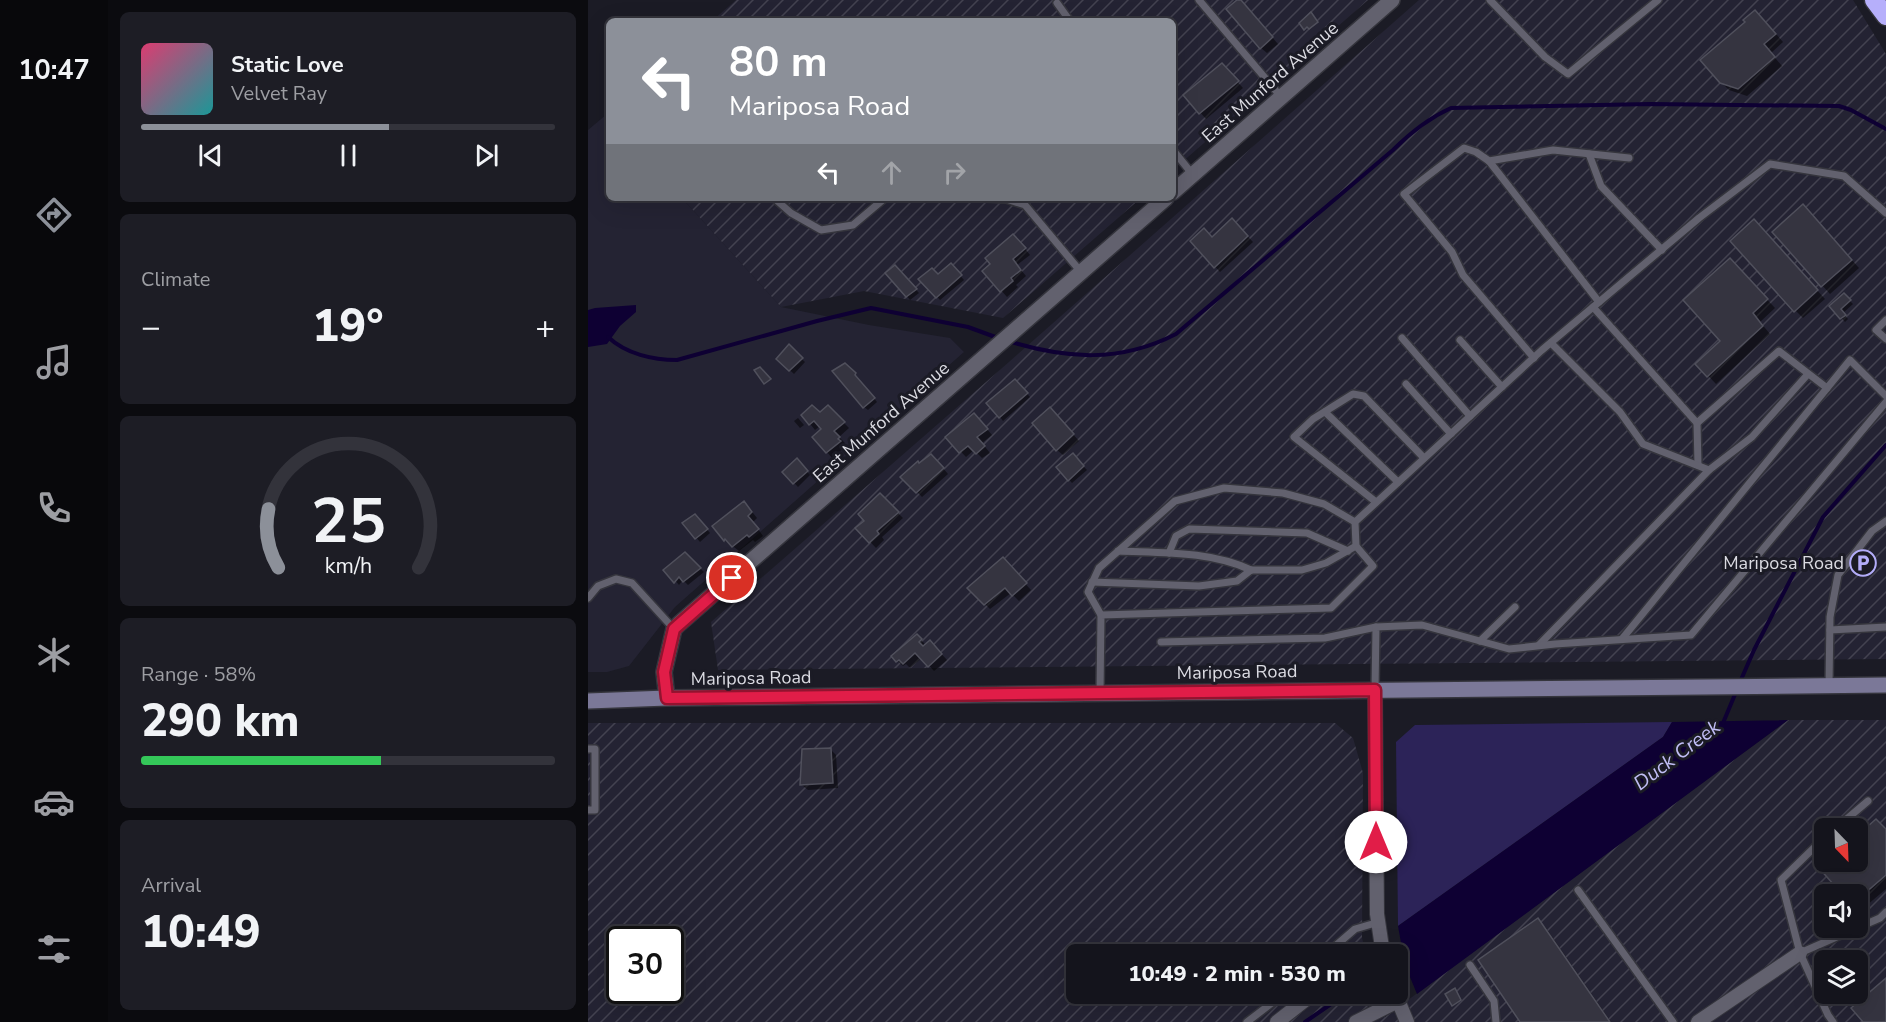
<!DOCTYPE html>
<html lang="en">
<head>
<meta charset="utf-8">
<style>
  :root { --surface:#14141c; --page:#1d1d25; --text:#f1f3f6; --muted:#9d9ea3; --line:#33333b; --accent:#8c9099 }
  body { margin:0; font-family:"Nunito Sans",sans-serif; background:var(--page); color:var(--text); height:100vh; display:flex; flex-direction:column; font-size:22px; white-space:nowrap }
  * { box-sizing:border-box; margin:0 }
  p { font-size:20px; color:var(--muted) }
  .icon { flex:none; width:33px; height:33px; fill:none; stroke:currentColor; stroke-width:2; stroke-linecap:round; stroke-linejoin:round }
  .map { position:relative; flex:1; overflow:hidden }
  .sheet { display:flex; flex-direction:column; gap:12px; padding:12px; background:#0b0b0f; width:480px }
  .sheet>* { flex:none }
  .top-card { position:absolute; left:18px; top:18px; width:570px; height:183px; border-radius:9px; box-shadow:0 6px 24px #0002,0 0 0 2px var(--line); background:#8c9099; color:#fff; overflow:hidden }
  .needle { width:39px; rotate:157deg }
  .tools { position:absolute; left:1226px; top:818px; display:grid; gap:12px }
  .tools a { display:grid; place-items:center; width:54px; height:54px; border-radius:9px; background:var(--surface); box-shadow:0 6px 24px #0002,0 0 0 2px var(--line); font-size:30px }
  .speed { position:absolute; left:18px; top:926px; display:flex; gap:12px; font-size:30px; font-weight:700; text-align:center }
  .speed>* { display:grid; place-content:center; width:78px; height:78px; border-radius:50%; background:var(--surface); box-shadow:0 6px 24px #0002,0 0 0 2px var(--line); line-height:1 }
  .speed .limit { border:3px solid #111; border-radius:9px; background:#fff; color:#111 }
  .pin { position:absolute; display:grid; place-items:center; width:51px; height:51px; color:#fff; margin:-26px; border:3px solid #fff; border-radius:50%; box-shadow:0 2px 6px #0007 }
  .me { position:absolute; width:66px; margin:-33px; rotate:0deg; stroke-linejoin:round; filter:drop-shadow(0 0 4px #0008) }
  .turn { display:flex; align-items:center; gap:21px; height:126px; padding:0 24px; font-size:27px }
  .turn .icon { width:78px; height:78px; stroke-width:2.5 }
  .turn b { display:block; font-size:42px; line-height:51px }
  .lanes { display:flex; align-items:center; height:57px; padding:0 24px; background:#0003; justify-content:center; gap:30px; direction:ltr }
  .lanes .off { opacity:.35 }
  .big { font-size:45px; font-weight:800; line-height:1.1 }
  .sheet .tile { flex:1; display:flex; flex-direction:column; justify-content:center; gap:9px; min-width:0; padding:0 21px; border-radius:9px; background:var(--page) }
  .sheet .dial { align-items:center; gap:0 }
  .dial svg { height:156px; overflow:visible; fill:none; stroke:var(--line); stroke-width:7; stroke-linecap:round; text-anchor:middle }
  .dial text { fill:var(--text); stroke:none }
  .song { display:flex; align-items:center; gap:18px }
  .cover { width:72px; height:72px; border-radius:9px; background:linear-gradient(135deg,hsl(340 70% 55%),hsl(180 70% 35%)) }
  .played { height:6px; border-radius:3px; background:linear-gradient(90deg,var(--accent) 60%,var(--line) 60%) }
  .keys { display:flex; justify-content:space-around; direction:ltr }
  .heat { display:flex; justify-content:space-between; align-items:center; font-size:33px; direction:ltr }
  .charge { height:9px; border-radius:4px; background:linear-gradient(90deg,#34c759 58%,var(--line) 0) }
  .trip { position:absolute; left:478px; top:944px; width:342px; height:60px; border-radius:9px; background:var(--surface); box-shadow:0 6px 24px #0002,0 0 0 2px var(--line); font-weight:800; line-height:60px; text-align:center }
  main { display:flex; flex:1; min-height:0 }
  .menu { display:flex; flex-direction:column; width:108px; justify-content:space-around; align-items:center; background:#08080b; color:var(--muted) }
  .menu .icon { width:42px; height:42px }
  .menu .on { color:var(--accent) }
  .menu b { font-size:27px; color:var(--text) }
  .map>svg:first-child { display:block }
  .built { fill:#242333 }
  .industrial { fill:url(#industrial-furrows); fill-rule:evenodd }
  .green { fill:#2c2358 }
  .water { fill:#0e0033 }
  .shadow { fill:#0007 }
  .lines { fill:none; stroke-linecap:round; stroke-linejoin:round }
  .stream { stroke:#0e0033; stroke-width:4 }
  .building { fill:#353440; stroke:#50505c; stroke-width:1.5 }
  .service-casing { stroke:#35353d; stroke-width:10 }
  .minor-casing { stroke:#35353d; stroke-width:16 }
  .tertiary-casing { stroke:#35353d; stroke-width:18 }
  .secondary-casing { stroke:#35353d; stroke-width:18 }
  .motorway-casing { stroke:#35353d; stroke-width:21 }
  .service { stroke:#62616e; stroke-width:7 }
  .minor { stroke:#62616e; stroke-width:14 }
  .tertiary { stroke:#62616e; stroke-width:15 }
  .secondary { stroke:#7b7898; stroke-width:15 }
  .motorway { stroke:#b6affb; stroke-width:18 }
  .route-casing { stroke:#92132f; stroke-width:15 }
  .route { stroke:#e11d48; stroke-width:10 }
  .labels { text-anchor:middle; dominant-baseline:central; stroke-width:6; stroke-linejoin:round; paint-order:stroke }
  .street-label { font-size:18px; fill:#dbdbe2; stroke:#1b1b25 }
  .poi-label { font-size:18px; fill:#dbdbe2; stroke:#1b1b25; text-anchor:end }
  .water-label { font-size:20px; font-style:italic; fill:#c0bdf5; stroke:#1b1b25 }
</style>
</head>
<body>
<main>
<nav class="menu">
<b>10:47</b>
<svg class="icon on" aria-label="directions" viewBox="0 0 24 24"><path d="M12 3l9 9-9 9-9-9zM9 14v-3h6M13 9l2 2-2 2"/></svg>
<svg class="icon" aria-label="music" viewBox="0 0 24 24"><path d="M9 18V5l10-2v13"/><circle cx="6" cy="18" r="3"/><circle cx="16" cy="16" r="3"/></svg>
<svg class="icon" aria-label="phone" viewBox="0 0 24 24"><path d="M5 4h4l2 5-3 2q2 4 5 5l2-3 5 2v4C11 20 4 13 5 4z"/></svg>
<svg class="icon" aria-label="climate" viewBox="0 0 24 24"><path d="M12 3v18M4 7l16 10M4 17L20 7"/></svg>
<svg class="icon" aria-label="car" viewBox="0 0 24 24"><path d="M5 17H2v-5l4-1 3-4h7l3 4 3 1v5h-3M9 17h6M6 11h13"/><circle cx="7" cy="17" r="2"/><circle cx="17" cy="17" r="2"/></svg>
<svg class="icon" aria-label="filters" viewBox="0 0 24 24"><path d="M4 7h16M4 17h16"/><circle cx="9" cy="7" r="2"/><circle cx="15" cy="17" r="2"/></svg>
</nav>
<section class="sheet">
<div class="tile">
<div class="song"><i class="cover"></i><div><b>Static Love</b><p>Velvet Ray</p></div></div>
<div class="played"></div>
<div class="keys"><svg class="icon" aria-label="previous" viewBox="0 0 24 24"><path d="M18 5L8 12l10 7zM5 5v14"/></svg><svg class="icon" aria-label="pause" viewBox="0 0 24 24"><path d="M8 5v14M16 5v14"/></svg><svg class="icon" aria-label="next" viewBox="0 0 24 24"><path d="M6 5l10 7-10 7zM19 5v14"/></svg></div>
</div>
<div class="tile"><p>Climate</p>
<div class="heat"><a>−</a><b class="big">19°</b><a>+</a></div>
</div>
<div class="tile dial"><svg viewBox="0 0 100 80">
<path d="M14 69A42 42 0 1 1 86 69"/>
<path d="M14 69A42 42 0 0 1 9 39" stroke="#8c9099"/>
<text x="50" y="56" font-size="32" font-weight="700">25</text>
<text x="50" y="72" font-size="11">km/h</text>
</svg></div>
<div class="tile"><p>Range · 58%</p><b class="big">290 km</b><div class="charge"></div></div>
<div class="tile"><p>Arrival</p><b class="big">10:49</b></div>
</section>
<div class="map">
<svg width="1298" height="1022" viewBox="0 0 1298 1022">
  <defs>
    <pattern id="industrial-furrows" width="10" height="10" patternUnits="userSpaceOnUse" patternTransform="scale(1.5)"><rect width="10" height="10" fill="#242333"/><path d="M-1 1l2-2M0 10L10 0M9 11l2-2" fill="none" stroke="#434250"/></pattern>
  </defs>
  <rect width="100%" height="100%" fill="#1b1b25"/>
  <path class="built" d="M19 114 21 117V198H94L193 307 281 325 362 338 376 352 87 607 41 666 19 672H0V130Z"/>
  <g class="industrial">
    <path d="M148 0H780L585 170V21H124Z"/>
    <path d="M831 0H1265L1298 54V659L130 670 123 622 421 362Z"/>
    <path d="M94 198H553L415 318 276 291 193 307Z"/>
    <path d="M1200 720H1298V1022H0V723H747L765 738 775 773 774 938 778 954H489V993H790L797 1017ZM1236 828H1269V861H1236ZM1236 894H1269V927H1236ZM32 939H82V990H32ZM1236 960H1269V993H1236Z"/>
  </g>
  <path class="green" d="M1084 722 1075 737 810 926 808 742 827 725Z"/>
  <g class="water">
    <path d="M48 305V312L32 326 19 344 0 347V310L7 308Z"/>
    <path d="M1200 720 829 994 817 965 810 926 1075 737 1084 722Z"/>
  </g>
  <g class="shadow">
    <path d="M657 6 690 44 679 53 673 48Z"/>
    <path d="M1175 19 1195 42 1183 53 1194 66 1159 96 1141 90 1133 82Z"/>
    <path d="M634 65 655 88 618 119 597 95Z"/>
    <path d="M240 198H253L246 204Z"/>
    <path d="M1223 214 1271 268 1242 294 1186 232Z"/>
    <path d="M644 220 665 242 632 272 604 242 624 238Z"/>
    <path d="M1173 229 1237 299 1215 318 1207 310Z"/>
    <path d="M431 241 442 255 429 265 438 276 428 285 430 287 419 297 396 271Z"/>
    <path d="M1142 260 1187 308 1172 322 1182 334 1128 384 1109 364 1135 341Z"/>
    <path d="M363 265 376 280 352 300 333 279 350 276Z"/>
    <path d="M307 267 331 293 322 300 300 273Z"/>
    <path d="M1256 295 1265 304 1255 313 1260 319 1257 322 1243 306Z"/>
    <path d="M201 347 217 362 206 374 190 359Z"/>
    <path d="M263 370 289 402 280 410 276 407Z"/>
    <path d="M427 381 442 397 415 421 412 417Z"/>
    <path d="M240 407 261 428 251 437 257 443 255 445 257 447 244 458 239 452 235 429 232 426 227 430 215 415 232 414Z"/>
    <path d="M468 415 491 441 475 455 469 450Z"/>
    <path d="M210 418 216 425 212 428 206 421Z"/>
    <path d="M392 421 404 435 394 443 402 453 394 458 386 450 378 457 359 437Z"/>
    <path d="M484 455 499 470 484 483 470 467Z"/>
    <path d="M209 460 222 475 210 487 196 472Z"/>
    <path d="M349 461 360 474 334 497 315 477Z"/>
    <path d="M292 495 315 518 294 537 296 540 288 548 269 528 278 522Z"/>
    <path d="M161 508 169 518 165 522 175 536 167 542 165 540 151 551 137 540 126 526Z"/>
    <path d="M107 516 122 533 112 542 96 523Z"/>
    <path d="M97 554 116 572 100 585 95 580 91 585 78 570Z"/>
    <path d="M415 559 443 590 431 601 423 593 402 609 381 588Z"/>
    <path d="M329 636 338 645 347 647 359 660 346 671 334 658 322 668 318 664 315 666 306 657Z"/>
    <path d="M243 750 248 755 250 788 220 790 214 785Z"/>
    <path d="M1298 831V889L1272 911 1269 908V894H1256L1242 861H1269V838Z"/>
    <path d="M950 920 958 928 1023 1022H933Z"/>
  </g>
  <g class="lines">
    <g class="stream">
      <path d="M20 337C38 354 65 360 89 360L229 321 283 308 380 327 410 338"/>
      <path d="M420 341C478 359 532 363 588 334L805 150C822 133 841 118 863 108L1062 104 1251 106 1263 110 1298 129"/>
      <path d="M1152 682 1166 650 1235 517 1298 445"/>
      <path d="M1135 723 1148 692"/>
      <path d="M717 1022 759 993"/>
    </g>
  </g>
  <g class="building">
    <path d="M649 0H653L685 37 672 49 638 9Z"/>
    <path d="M1167 10 1188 34 1176 44 1187 57 1150 89 1132 83 1112 60 1157 22 1155 20Z"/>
    <path d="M723 12 730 22 721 29 719 27 716 30 711 23Z"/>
    <path d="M634 63 651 81 611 114 595 95Z"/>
    <path d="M1215 204 1264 260 1233 287 1184 232Z"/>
    <path d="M644 218 660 236 626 268 602 241 616 228 624 237Z"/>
    <path d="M1166 219 1230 290 1206 312 1142 241Z"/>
    <path d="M425 234 438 248 425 259 433 270 423 278 425 281 412 292 394 271 402 264 397 258Z"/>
    <path d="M1142 258 1180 299 1165 313 1175 326 1119 377 1107 364 1132 341 1095 300Z"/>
    <path d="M363 263 374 275 348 298 330 279 344 268 350 274Z"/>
    <path d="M307 265 329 289 318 297 297 273Z"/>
    <path d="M1256 293 1263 300 1253 309 1258 315 1252 319 1241 306Z"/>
    <path d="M201 344 215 358 201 371 188 359Z"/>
    <path d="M257 363 268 373 267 375 287 398 275 408 244 371Z"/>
    <path d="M172 367 183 379 176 384 166 370Z"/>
    <path d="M427 379 440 393 411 418 398 403Z"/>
    <path d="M224 405 232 412 240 405 257 422 246 431 252 437 250 439 253 441 238 453 224 437 233 429 226 421 221 425 213 415Z"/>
    <path d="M462 407 486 434 468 451 444 423Z"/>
    <path d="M386 413 400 429 389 437 397 446 388 454 380 446 371 453 357 437Z"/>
    <path d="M485 453 496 466 480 481 468 467Z"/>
    <path d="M343 454 356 468 328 493 312 477 330 461 331 463Z"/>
    <path d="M209 458 220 471 205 484 194 472Z"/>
    <path d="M292 493 311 512 289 531 291 534 281 543 267 528 276 521 270 514Z"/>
    <path d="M156 501 164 512 160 516 171 529 161 537 159 535 144 547 137 539 136 541 124 526Z"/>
    <path d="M107 514 120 529 107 539 94 523Z"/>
    <path d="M97 552 113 568 95 582 91 577 86 583 75 570Z"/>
    <path d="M415 557 439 583 424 596 417 588 396 605 379 588Z"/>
    <path d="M329 634 334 639 331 642 335 646 342 640 354 654 340 667 327 653 315 664 311 660 308 662 303 656Z"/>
    <path d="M243 748 245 783 212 785 214 749Z"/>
    <path d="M1288 819 1298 829V875L1269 900V894H1254L1231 868 1240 861H1269V836Z"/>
    <path d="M950 918 1022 1022H932L890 960Z"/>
    <path d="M1298 978V1022H1275L1263 1008Z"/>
    <path d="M867 988 873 1000 864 1006 857 994Z"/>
  </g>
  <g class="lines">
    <g class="service-casing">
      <g id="service">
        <path d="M611 0 694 98"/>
        <path d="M902 0 957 57 980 74 1070 0"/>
        <path d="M469 3 482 21"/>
        <path d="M585 150 605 175"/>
        <path d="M1001 154 1013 186 1074 250"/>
        <path d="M901 161 1011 302"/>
        <path d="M186 198 203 213 233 230 265 225 297 198"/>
        <path d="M398 198 418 199 437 205 493 272"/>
        <path d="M1005 307 1109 423 1191 351 1239 388"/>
        <path d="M1298 320 1288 330 1298 339"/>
        <path d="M814 338 882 416"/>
        <path d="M872 340 914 387"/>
        <path d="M946 358 875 275 864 252 816 194 876 148 888 152 901 161 965 150 1041 158"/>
        <path d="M818 384 863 434"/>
        <path d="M737 412 810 482"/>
        <path d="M1109 423 1110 465"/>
        <path d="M1121 470 1164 437 1220 374"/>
        <path d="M788 502 706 437 725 419 765 394 776 396 836 458"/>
        <path d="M530 551C574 553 622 551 663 570"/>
        <path d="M581 553 588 536 601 529 719 533 760 551"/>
        <path d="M504 582 611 586 649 581 663 570H714L738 563 768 546"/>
        <path d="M0 598 10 586 28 579 44 583 86 629"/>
        <path d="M513 615 500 592 511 568 587 501 636 488 695 493 736 504 767 522"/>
        <path d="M1242 630 1298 627"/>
        <path d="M1034 639 1262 360 1298 396"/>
        <path d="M892 641 927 607"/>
        <path d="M573 642 737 638 788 627"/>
        <path d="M951 645 1121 470 1055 444 1032 412 963 343"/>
        <path d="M1241 685 1242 617 1250 575 1284 531 1298 521"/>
        <path d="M787 690 788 627 834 625 921 649 967 644 1103 635 1298 402"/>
        <path d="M512 693 513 615 743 608 785 566 768 546 767 522 954 350 1111 218 1182 164 1256 176 1298 213"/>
        <path d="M0 749H7V810H0"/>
        <path d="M1248 828 1280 801"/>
        <path d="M1236 838 1193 880 1212 953 1240 1015 1245 1022"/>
        <path d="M990 890 1085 1022"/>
        <path d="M1212 953 1292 918 1298 912"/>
        <path d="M738 954 767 929 791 922"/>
        <path d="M882 965 906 1001 908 1022"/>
        <path d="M659 1022 697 993"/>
      </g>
    </g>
    <g class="minor-casing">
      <g id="minor">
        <path d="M787 690 789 914 795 954"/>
        <path d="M807 993 819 1022"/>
        <path d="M689 1022 726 993"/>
        <path d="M768 1022 810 1001"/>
        <path d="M1110 1022 1212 953"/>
      </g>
    </g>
    <g class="tertiary-casing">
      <g id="tertiary">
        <path d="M585 192 804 0"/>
        <path d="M79 698 76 672 86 629 91 624 578 198"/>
      </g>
    </g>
    <g class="secondary-casing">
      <path id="secondary" d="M0 701 79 698 1298 685"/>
    </g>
    <g class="motorway-casing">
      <path id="motorway" d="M1286 0 1298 16"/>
    </g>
    <use href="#service" class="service"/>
    <use href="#minor" class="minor"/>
    <use href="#tertiary" class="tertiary"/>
    <use href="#secondary" class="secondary"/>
    <use href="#motorway" class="motorway"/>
  </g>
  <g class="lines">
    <g class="route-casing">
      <path id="route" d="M144 578 86 629 76 672 79 698 787 690 788 842"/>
    </g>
    <use href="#route" class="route"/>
  </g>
  <defs>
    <g id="parking-ring" transform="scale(1.35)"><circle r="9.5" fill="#1b1b25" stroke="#b3adf9" stroke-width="1.5"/><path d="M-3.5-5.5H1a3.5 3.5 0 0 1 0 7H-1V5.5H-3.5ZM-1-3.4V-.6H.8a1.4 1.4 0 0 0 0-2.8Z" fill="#b3adf9"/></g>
  </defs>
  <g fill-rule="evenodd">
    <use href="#parking-ring" x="1275" y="563"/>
  </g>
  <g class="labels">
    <g class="street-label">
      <text transform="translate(682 82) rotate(-41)">East Munford Avenue</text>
      <text transform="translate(293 422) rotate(-41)">East Munford Avenue</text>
      <text transform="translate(649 672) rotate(-1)">Mariposa Road</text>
      <text transform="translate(163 678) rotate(-1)">Mariposa Road</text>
    </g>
    <g class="poi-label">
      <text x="1256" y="563">Mariposa Road</text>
    </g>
    <g class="water-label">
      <text transform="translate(1089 755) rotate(-37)">Duck Creek</text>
    </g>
  </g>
</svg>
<div class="tools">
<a><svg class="needle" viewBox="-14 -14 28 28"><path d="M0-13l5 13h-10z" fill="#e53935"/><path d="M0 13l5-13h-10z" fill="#9d9ea3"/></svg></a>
<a><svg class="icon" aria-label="sound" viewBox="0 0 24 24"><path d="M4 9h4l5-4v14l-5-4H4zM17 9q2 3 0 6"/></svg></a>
<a><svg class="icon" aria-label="layers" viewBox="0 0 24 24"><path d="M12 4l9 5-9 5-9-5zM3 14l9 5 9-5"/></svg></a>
</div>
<div class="speed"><div class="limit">30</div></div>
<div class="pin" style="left:144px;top:578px;background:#d93025"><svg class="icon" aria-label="arrive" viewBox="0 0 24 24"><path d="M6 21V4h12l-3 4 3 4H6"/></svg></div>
<svg class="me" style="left:788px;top:842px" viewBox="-20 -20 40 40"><circle r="19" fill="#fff"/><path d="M0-13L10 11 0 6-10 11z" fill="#e11d48"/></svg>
<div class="trip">10:49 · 2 min · 530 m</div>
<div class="top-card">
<div class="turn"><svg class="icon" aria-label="left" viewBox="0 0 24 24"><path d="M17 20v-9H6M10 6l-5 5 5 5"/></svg><div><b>80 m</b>Mariposa Road</div></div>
<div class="lanes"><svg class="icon" aria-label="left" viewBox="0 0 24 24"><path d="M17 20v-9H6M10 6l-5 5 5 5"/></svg><svg class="icon off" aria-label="ahead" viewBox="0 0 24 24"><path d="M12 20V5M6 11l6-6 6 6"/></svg><svg class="icon off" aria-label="right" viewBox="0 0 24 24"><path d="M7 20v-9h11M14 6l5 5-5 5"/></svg></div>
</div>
</div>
</main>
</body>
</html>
